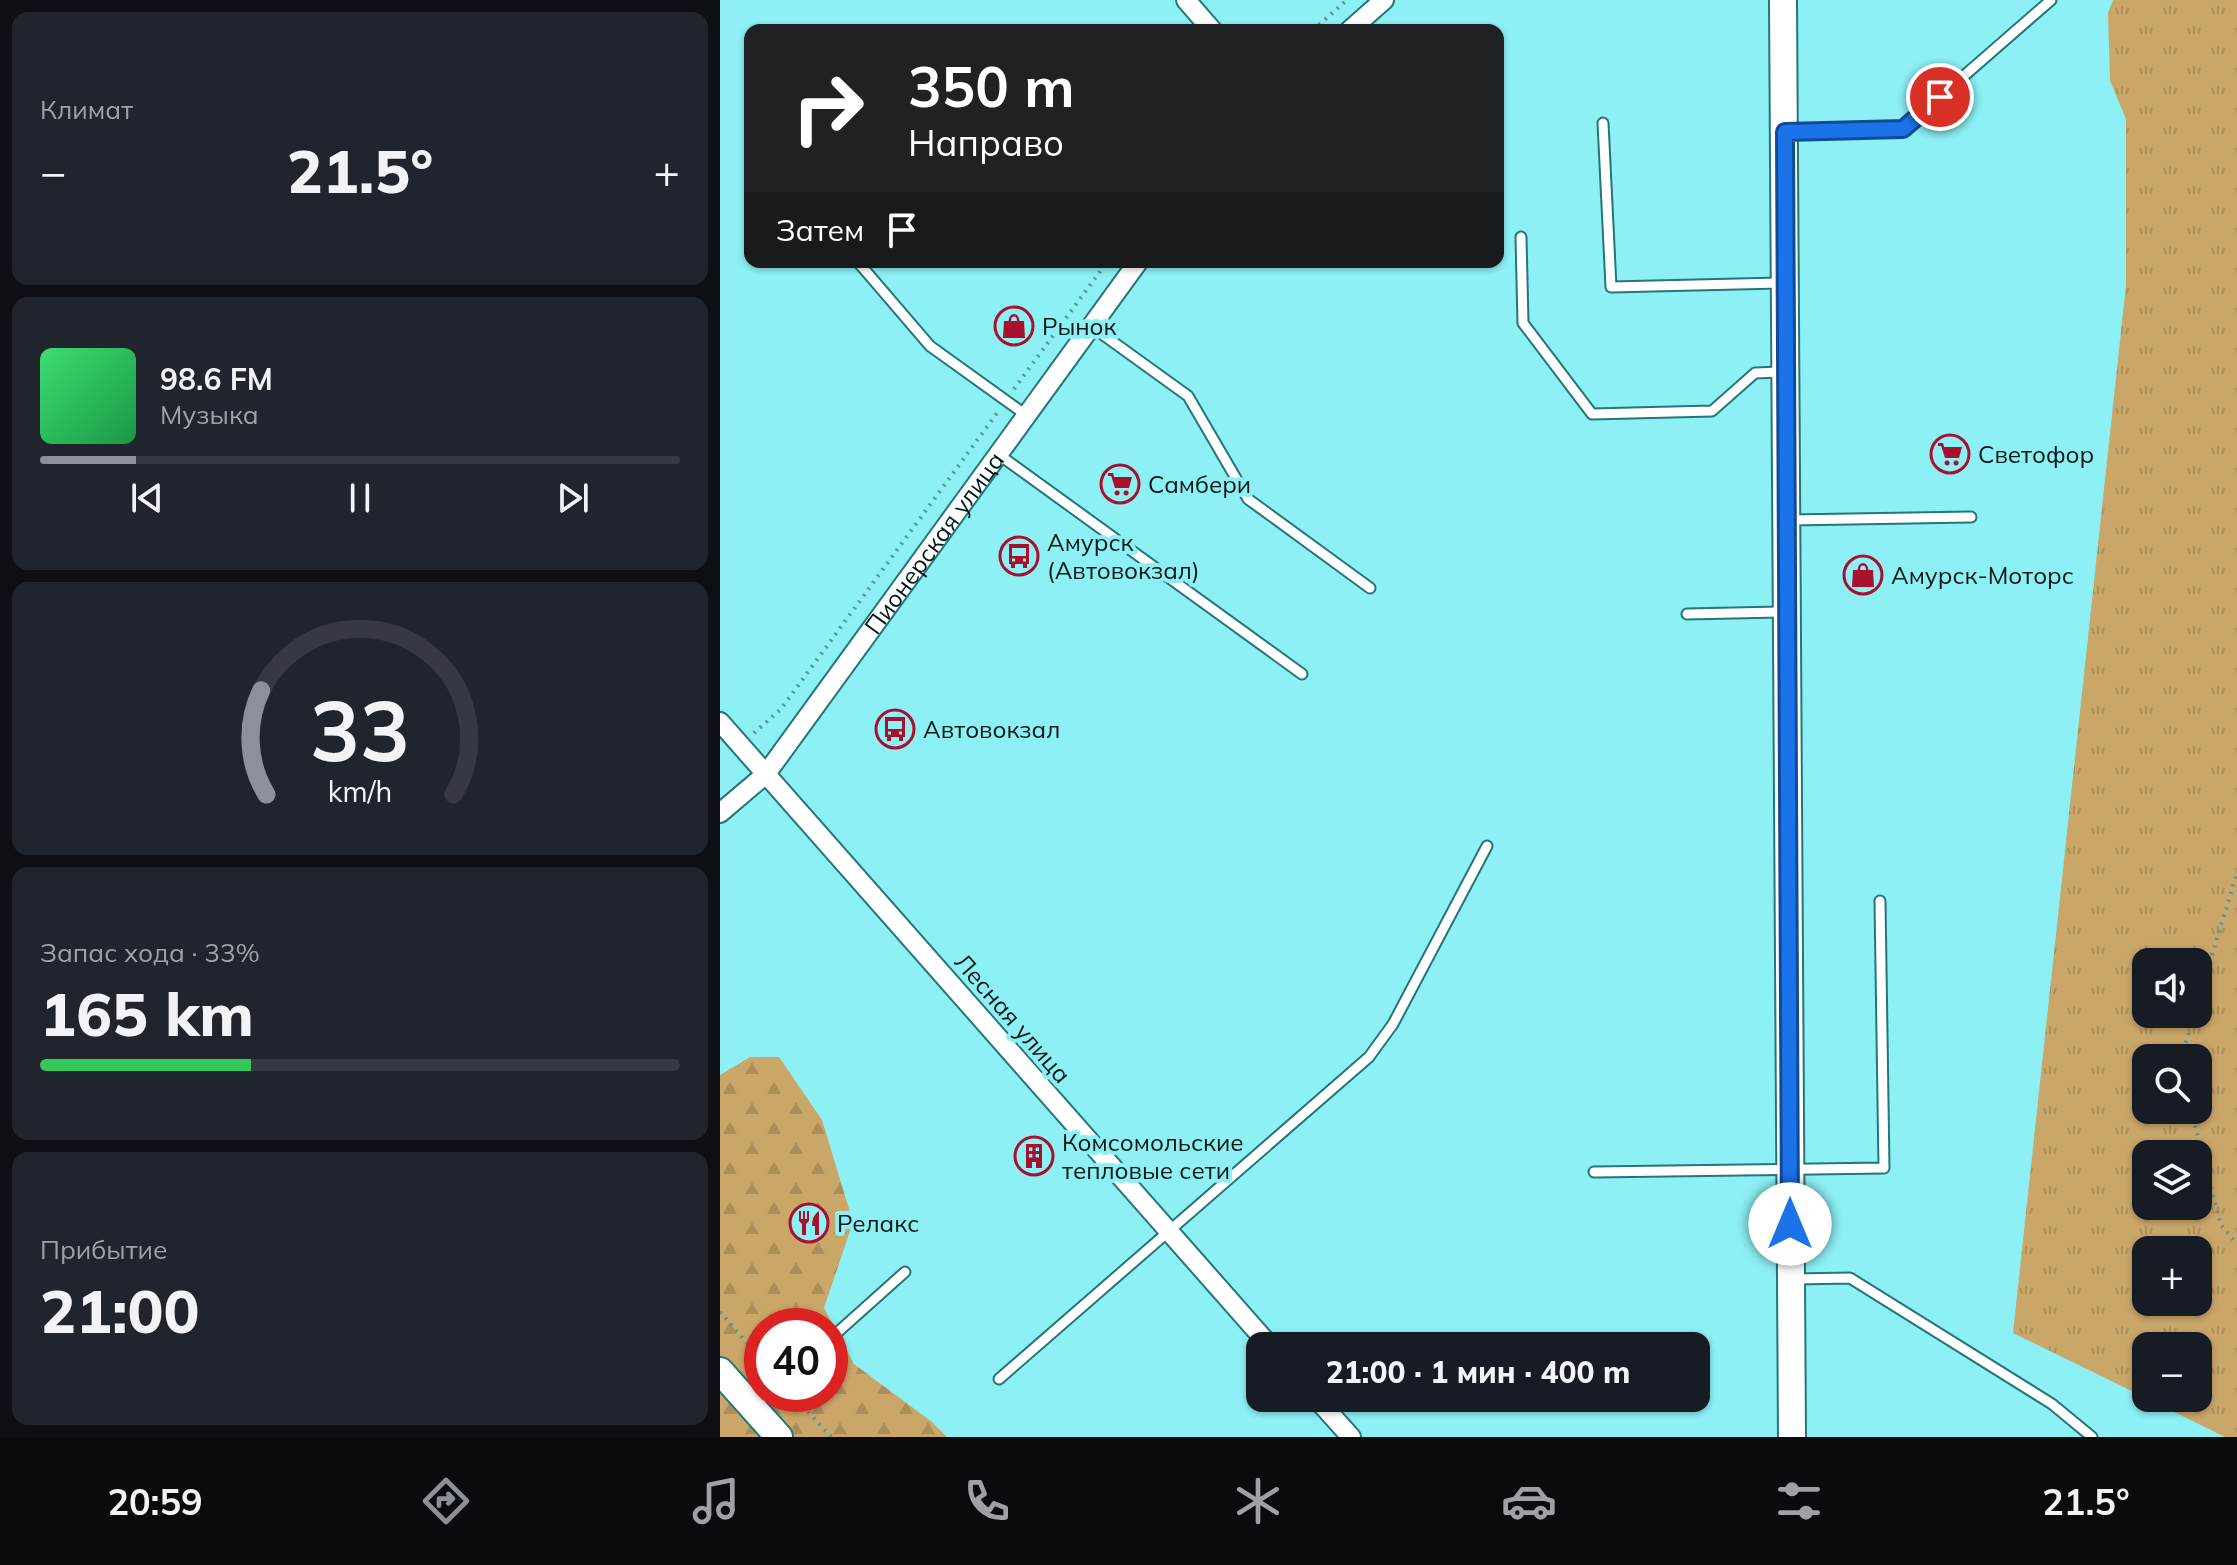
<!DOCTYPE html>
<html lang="ru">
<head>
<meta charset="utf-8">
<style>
  :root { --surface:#171b24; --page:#20242c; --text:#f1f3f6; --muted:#9ea1a6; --line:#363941; --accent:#8c9099 }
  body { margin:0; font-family:Mulish,sans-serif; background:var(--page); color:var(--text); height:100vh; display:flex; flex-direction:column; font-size:30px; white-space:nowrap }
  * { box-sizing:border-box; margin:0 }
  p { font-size:26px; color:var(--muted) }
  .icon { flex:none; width:44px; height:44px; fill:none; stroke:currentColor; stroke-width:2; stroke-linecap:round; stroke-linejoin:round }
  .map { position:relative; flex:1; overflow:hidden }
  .side { display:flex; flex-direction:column; gap:12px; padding:12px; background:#0d0f14; width:720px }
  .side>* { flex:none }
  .banner { position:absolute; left:24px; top:24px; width:760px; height:244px; border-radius:16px; box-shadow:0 2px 6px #0004; background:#202124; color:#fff; overflow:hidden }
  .fabs { position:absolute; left:1412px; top:948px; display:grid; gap:16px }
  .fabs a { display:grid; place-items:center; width:80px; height:80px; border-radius:16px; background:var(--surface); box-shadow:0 2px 6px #0004; font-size:40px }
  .speed { position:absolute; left:24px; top:1308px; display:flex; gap:16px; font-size:40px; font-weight:700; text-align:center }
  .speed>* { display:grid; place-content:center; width:104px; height:104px; border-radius:50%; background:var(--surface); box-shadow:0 2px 6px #0004; line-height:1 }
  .speed .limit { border:12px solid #d22; background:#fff; color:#111 }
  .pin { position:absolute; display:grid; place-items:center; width:68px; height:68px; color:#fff; margin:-34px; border:4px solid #fff; border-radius:50%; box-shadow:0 2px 8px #0007 }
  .me { position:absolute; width:88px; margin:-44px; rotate:0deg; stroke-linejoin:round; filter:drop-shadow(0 0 6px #0008) }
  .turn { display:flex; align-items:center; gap:28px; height:168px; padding:0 32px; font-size:36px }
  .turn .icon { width:104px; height:104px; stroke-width:2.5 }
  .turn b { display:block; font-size:56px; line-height:68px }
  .then { display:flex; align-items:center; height:76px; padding:0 32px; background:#0003; gap:16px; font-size:30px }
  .big { font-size:60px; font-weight:800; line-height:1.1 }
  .side .widget { flex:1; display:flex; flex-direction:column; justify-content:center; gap:12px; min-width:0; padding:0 28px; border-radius:16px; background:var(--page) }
  .side .dial { align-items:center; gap:0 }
  .dial svg { height:208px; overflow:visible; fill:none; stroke:var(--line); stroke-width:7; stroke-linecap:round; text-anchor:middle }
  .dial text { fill:var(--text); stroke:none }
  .song { display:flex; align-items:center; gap:24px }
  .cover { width:96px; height:96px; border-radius:12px; background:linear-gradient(135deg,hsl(140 70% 55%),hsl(140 70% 35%)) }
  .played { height:8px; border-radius:4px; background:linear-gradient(90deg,var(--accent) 15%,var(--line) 15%) }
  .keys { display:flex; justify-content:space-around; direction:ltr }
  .heat { display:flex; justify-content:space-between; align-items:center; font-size:44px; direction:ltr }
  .charge { height:12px; border-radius:6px; background:linear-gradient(90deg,#34c759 33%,var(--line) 0) }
  .trip { position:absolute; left:526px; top:1332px; width:464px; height:80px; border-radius:16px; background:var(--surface); box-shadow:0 2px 6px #0004; font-weight:800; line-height:80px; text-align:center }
  .menu { display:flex; height:128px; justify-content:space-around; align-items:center; background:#090b0e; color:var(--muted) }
  .menu .icon { width:56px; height:56px }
  .menu .selected { color:var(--accent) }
  .menu b { font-size:36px; color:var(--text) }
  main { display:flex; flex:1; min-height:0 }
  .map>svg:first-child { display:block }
  .grass { fill:url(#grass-tufts); fill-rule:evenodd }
  .forest { fill:url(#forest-firs); fill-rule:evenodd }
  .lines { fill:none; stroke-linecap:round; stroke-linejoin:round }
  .lane-casing { stroke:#257579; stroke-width:13 }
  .street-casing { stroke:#257579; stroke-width:22 }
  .secondary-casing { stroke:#257579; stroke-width:30 }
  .path { stroke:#539699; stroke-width:4; stroke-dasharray:2 6; stroke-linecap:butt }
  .lane { stroke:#fff; stroke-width:9 }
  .street { stroke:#fff; stroke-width:18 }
  .secondary { stroke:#fff; stroke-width:26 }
  .route-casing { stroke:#114b97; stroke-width:20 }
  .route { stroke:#1a73e8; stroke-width:14 }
  .labels { text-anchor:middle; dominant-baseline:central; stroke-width:8; stroke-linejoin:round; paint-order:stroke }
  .poi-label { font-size:24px; fill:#021617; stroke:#8cf0f5; text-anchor:start }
  .street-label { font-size:24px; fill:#021617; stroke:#8cf0f5 }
</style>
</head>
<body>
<main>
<section class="side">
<div class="widget"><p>Климат</p>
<div class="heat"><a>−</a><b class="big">21.5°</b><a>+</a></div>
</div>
<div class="widget">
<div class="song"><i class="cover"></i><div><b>98.6 FM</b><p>Музыка</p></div></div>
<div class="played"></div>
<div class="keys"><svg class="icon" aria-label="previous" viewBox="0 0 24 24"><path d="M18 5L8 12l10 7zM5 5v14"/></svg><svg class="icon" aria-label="pause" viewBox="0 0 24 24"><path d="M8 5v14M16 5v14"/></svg><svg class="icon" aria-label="next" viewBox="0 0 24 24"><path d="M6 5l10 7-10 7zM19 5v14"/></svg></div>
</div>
<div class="widget dial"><svg viewBox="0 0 100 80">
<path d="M14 69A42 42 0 1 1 86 69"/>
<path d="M14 69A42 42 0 0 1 12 29" stroke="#8c9099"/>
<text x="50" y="56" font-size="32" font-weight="700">33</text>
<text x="50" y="72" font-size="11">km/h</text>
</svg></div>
<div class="widget"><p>Запас хода · 33%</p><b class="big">165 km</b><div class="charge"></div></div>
<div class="widget"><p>Прибытие</p><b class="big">21:00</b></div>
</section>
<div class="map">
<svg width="1517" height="1437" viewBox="0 0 1517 1437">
  <defs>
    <pattern id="grass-tufts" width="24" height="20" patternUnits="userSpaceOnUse" patternTransform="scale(2)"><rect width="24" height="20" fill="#caa669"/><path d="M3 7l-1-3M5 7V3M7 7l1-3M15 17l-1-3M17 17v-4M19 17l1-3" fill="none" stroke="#ac8e5a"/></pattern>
    <pattern id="forest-firs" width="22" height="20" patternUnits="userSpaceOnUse" patternTransform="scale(2)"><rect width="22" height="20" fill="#caa669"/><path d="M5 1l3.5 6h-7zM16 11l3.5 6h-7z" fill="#ac8e5a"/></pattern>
  </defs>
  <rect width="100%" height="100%" fill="#8cf0f5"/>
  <path class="grass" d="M1393 0H1517V1437H1505L1426 1398H1478V1346H1426V1398L1293 1333 1406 285V119L1390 81 1388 13ZM1426 962H1478V1014H1426ZM1426 1058H1478V1110H1426ZM1426 1154H1478V1206H1426ZM1426 1250H1478V1302H1426Z"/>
  <path class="forest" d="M30 1057H59L102 1120 133 1222 104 1308 134 1364 212 1422 227 1437H0V1075ZM42 1326H110V1394H42Z"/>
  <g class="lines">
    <g class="lane-casing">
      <g id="lane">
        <path d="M883 123 891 287 1062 283"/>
        <path d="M1067 132 1183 129 1331 0"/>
        <path d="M801 237 803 323 872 414 992 411 1035 373 1063 372"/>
        <path d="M138 262 210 346 306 415"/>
        <path d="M371 326 468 396 528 499 650 588"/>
        <path d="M278 454 582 674"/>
        <path d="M1070 520 1251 517"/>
        <path d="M967 614 1064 612"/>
        <path d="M874 1172 1164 1168 1160 901"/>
        <path d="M1074 1279 1130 1278 1332 1404 1372 1437"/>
        <path d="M110 1339 185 1272"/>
        <path d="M279 1379 649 1057 673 1024 767 846"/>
      </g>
    </g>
    <g class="street-casing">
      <g id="street">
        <path d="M466 0 492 30"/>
        <path d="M630 30 664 0"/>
        <path d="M0 722 550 1346"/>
        <path id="s1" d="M0 813 46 774 418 262"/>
        <path d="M596 1398 631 1437"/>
      </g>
    </g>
    <g class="secondary-casing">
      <g id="secondary">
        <path d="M1063 0 1072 1437"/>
        <path d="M0 1371 59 1437"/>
      </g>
    </g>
    <g class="path">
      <path d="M593 30 627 0"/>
      <path d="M294 389 387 262"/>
      <path d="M34 733 61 709 277 413"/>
      <path d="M1478 1001 1517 873"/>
      <path d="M1461 1058 1474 1014"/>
      <path d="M1471 1110 1501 1225 1517 1244"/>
      <path d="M0 1312 42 1360"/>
      <path d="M72 1394 111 1437"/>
    </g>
    <use href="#lane" class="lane"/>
    <use href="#street" class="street"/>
    <use href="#secondary" class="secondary"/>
  </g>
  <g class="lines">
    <g class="route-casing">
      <path id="route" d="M1070 1224 1065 132 1183 129 1220 97"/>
    </g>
    <use href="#route" class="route"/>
  </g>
  <defs>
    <g id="shop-ring" transform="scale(2)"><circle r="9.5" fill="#8cf0f5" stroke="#a8102d" stroke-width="1.5"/><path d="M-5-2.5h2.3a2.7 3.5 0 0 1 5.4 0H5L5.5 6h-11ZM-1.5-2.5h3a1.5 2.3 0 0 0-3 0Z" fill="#a8102d"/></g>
    <g id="supermarket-ring" transform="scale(2)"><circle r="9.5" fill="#8cf0f5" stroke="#a8102d" stroke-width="1.5"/><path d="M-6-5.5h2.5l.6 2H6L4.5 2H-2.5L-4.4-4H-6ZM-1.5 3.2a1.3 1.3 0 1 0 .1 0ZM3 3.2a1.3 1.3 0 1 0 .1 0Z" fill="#a8102d"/></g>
    <g id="bus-ring" transform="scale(2)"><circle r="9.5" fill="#8cf0f5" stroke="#a8102d" stroke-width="1.5"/><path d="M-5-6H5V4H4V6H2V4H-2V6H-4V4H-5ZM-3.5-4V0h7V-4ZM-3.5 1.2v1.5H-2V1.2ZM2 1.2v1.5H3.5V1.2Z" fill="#a8102d"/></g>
    <g id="building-ring" transform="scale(2)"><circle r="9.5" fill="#8cf0f5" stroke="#a8102d" stroke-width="1.5"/><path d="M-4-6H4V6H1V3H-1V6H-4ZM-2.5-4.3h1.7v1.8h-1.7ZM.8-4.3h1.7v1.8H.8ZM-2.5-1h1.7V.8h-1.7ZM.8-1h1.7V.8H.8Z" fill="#a8102d"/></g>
    <g id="restaurant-ring" transform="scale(2)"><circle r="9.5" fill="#8cf0f5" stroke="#a8102d" stroke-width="1.5"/><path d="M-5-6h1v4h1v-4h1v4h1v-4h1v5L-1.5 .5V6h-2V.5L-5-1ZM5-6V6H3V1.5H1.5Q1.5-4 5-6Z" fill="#a8102d"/></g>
  </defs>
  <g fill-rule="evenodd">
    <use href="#shop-ring" x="294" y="326"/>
    <use href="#supermarket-ring" x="1230" y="454"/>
    <use href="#supermarket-ring" x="400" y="484"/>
    <use href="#bus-ring" x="299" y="556"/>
    <use href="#shop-ring" x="1143" y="575"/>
    <use href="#bus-ring" x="175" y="729"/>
    <use href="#building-ring" x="314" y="1156"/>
    <use href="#restaurant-ring" x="89" y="1223"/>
  </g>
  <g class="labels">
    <g class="poi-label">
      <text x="322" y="326">Рынок</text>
      <text x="1258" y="454">Светофор</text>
      <text x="428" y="484">Самбери</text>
      <text x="327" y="542">Амурск<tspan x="327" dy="28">(Автовокзал)</tspan></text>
      <text x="1171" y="575">Амурск-Моторс</text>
      <text x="203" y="729">Автовокзал</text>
      <text x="342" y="1142">Комсомольские<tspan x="342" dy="28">тепловые сети</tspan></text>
      <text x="117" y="1223">Релакс</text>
    </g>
    <g class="street-label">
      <text stroke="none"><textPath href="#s1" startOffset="346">Пионерская улица</textPath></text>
      <text transform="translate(293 1018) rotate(49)">Лесная улица</text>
    </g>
  </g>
</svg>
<div class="fabs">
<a><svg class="icon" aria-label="sound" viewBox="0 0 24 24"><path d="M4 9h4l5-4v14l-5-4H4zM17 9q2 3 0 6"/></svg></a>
<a><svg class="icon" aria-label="search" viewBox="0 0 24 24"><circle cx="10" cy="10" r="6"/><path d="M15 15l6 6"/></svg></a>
<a><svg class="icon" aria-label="layers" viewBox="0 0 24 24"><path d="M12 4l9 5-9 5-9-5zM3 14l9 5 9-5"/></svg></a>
<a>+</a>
<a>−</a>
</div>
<div class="speed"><div class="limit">40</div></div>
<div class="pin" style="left:1220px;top:97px;background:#d93025"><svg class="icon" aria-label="arrive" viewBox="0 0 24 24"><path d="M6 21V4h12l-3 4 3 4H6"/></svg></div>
<svg class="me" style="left:1070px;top:1224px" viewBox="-20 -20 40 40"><circle r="19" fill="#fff"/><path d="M0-13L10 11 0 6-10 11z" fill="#1a73e8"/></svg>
<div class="trip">21:00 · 1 мин · 400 m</div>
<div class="banner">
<div class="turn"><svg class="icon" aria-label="right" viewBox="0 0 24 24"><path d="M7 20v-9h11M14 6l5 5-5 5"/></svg><div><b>350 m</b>Направо</div></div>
<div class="then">Затем<svg class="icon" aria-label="arrive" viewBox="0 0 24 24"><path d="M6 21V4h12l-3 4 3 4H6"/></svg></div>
</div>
</div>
</main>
<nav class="menu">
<b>20:59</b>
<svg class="icon selected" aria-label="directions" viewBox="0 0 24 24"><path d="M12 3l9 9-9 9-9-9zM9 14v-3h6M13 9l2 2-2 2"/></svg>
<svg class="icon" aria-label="music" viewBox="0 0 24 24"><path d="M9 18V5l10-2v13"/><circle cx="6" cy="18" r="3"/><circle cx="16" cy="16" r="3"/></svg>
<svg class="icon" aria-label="phone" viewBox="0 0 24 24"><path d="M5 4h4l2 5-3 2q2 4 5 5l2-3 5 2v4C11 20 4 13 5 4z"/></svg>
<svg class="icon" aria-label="climate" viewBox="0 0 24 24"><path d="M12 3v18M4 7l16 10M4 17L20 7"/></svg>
<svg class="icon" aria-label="car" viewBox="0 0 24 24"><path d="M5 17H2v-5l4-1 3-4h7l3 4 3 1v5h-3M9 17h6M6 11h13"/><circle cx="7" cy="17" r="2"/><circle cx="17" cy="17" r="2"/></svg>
<svg class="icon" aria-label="filters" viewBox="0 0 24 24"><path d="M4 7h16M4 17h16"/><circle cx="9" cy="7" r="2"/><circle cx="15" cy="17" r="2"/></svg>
<b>21.5°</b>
</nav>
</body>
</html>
